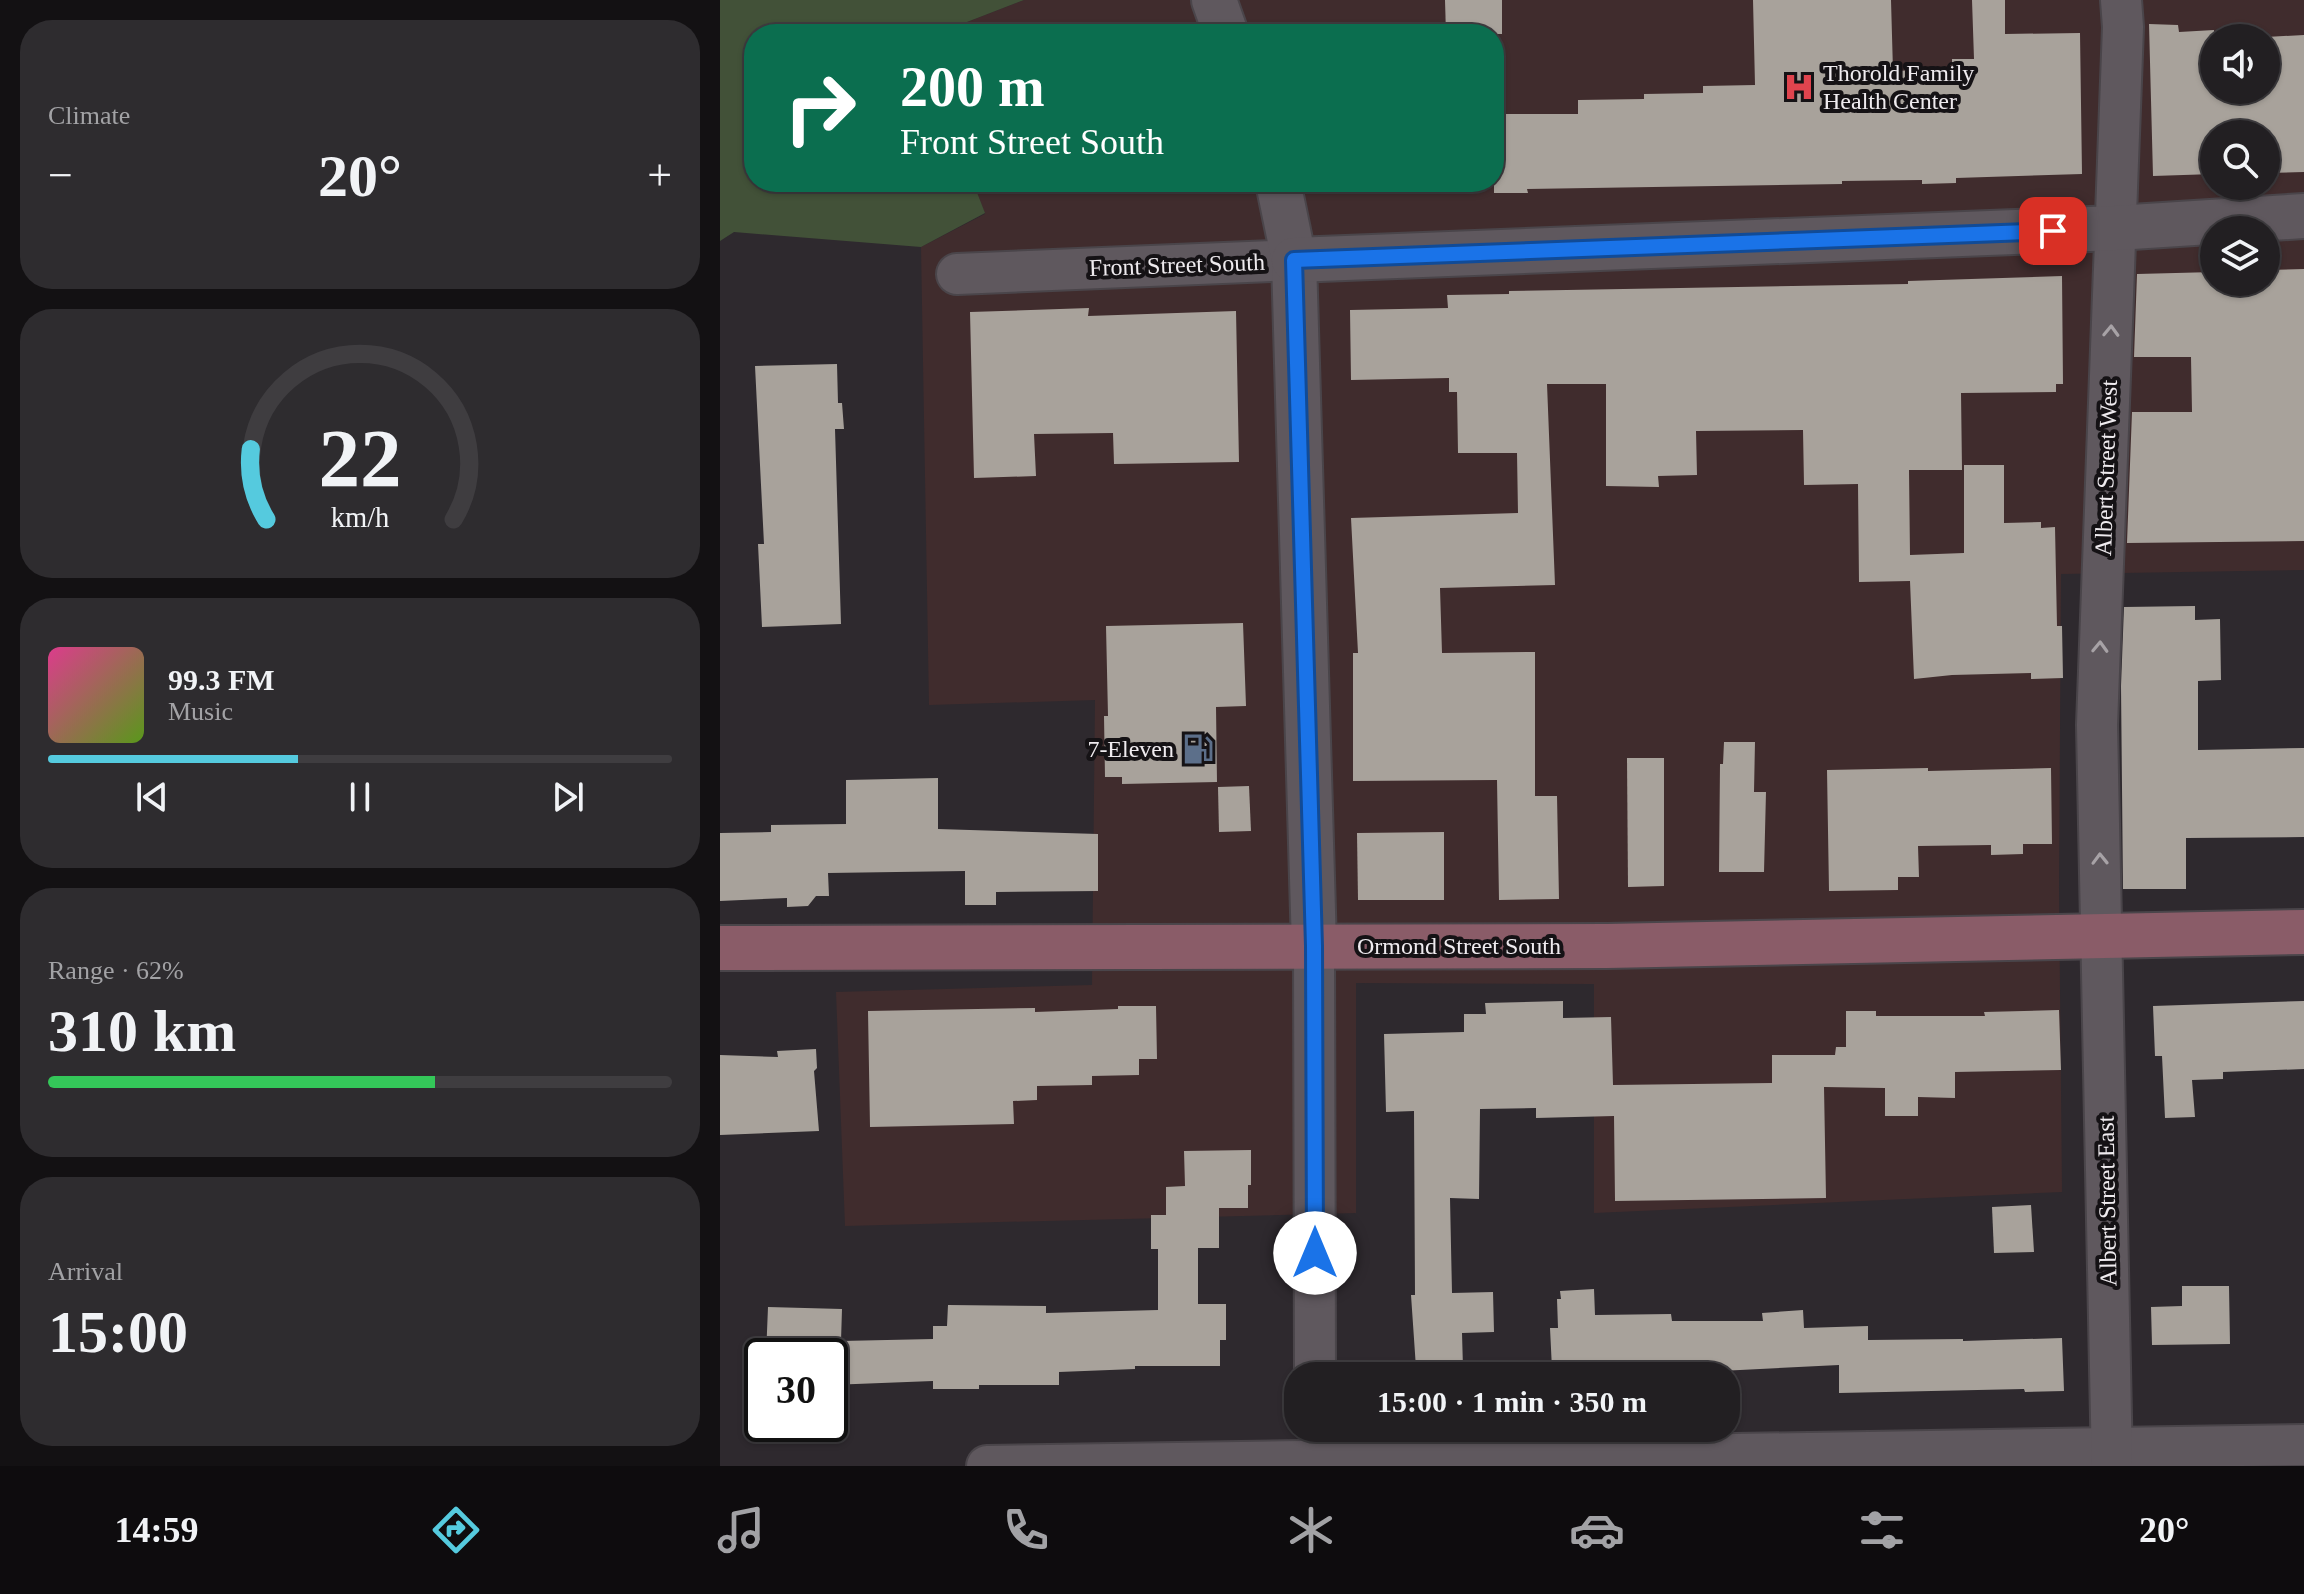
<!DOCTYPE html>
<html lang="en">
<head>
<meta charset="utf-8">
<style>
  :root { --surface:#221f22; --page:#2e2c2f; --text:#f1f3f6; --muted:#a2a2a5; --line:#3f3d40; --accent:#55cade }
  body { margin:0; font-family:"Times New Roman",serif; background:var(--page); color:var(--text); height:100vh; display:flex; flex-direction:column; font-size:30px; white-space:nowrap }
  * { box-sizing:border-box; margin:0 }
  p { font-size:26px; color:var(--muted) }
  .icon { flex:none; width:44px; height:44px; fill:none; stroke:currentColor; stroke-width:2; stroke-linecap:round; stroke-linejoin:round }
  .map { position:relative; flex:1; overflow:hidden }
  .sheet { display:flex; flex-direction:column; gap:20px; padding:20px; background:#131113; width:720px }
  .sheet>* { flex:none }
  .top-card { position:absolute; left:24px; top:24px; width:760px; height:168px; border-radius:32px; box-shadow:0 2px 6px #0004,0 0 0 2px var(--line); background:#0b6e4f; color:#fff; overflow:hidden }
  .tools { position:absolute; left:1480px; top:24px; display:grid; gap:16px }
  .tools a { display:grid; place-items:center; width:80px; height:80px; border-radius:50%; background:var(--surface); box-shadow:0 2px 6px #0004,0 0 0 2px var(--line); font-size:40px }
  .speed { position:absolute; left:24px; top:1338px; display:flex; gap:16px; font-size:40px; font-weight:700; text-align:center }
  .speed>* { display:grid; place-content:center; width:104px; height:104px; border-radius:50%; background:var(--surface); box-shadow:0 2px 6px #0004,0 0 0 2px var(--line); line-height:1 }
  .speed .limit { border:4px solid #111; border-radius:12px; background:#fff; color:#111 }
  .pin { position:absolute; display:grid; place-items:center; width:68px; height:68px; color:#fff; margin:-34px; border-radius:16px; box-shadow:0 4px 12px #0006 }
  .me { position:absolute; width:88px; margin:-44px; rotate:0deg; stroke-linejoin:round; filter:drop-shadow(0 0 6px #0008) }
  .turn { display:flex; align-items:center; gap:28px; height:168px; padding:0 24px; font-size:36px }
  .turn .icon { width:104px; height:104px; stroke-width:2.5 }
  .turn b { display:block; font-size:56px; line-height:68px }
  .big { font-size:60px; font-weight:700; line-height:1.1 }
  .sheet .card { flex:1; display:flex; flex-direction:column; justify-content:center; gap:12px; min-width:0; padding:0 28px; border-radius:32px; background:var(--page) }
  .sheet .dial { align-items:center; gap:0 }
  .dial svg { height:208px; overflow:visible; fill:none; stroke:var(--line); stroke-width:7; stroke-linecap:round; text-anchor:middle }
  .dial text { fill:var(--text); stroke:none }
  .song { display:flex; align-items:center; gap:24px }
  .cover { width:96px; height:96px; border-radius:12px; background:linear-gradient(135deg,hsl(330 70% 55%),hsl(90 70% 35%)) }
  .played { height:8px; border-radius:4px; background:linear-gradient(90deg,var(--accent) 40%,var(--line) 40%) }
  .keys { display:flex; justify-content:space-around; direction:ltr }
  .heat { display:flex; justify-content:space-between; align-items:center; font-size:44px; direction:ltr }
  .charge { height:12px; border-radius:6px; background:linear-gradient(90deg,#34c759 62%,var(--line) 0) }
  .trip { position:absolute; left:564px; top:1362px; width:456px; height:80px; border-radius:32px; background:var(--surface); box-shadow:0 2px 6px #0004,0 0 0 2px var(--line); font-weight:700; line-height:80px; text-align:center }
  .menu { display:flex; height:128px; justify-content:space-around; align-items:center; background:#0e0c0e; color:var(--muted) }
  .menu .icon { width:56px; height:56px }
  .menu .active { color:var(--accent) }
  .menu b { font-size:36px; color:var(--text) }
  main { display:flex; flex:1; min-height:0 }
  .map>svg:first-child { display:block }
  .commercial { fill:#402c2d; fill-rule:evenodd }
  .green { fill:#425138 }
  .building { fill:#a8a29b }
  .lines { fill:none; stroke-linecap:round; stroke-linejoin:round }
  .minor-casing { stroke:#4a454a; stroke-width:44 }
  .tertiary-casing { stroke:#4a454a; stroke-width:48 }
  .secondary-casing { stroke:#4a454a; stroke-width:48 }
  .minor { stroke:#5f585e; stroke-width:40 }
  .tertiary { stroke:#5f585e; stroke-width:44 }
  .secondary { stroke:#8a5c68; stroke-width:44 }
  .oneway { stroke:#a7a2a6 }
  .route-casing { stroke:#114b97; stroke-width:20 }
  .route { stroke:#1a73e8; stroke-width:14 }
  .labels { text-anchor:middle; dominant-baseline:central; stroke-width:8; stroke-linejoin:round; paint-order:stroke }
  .poi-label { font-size:24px; fill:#efebef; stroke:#151215; text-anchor:start }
  .street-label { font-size:24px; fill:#efebef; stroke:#151215 }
</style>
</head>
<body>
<main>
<section class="sheet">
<div class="card"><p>Climate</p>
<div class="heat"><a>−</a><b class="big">20°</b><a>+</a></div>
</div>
<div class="card dial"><svg viewBox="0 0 100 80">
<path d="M14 69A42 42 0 1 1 86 69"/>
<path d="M14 69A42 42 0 0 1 8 42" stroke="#55cade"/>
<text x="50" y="56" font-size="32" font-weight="700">22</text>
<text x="50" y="72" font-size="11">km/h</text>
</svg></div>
<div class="card">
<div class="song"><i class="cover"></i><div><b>99.3 FM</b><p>Music</p></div></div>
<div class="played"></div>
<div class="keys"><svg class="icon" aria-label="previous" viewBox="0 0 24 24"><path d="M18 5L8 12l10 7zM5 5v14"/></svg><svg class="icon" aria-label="pause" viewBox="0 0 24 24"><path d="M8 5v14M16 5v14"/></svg><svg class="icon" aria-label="next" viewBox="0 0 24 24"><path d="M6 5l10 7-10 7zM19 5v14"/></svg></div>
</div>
<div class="card"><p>Range · 62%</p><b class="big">310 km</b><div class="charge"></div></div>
<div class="card"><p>Arrival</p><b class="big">15:00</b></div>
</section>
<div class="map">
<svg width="1584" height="1466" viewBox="0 0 1584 1466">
  <rect width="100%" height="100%" fill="#2e292e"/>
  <path class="commercial" d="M304 0H1584V570L1341 574 1339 888 1342 1192 874 1213V984L636 983V1213L125 1226 116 992 372 985 375 700 209 705 201 247 265 214 253 182H774V34H216ZM1494 38H1546V90H1494ZM1494 134H1546V186H1494ZM1494 230H1546V282H1494Z"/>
  <path class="green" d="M0 0H304L216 34H34V182H253L265 213 201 247 14 232 0 241Z"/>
  <g class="building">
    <path d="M725 0H782V34H726Z"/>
    <path d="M1033 0H1171L1173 71 1232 69V59H1254L1252 0H1285V34L1360 33 1362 174 1236 178V183L1202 184V180L1122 181V184L807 189 808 193H774V114H858V100L924 99V94L983 93V86L1035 85Z"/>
    <path d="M1429 24 1458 25 1459 32 1494 30V90H1546V37L1584 35V172L1546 173V134H1494V174L1433 176Z"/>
    <path d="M1584 269V541L1407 543 1412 412H1472L1471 357H1414L1417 274 1494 272V282H1546V270Z"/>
    <path d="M1342 276 1343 384H1336V392L1241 393 1242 470H1189L1190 555 1244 553V465H1284V523L1321 522V528L1335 527 1337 626H1342L1343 678 1311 679V673L1232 675 1194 679 1190 581 1139 582 1138 484 1084 485 1083 430 976 431 977 475 938 476 939 487 886 486V384H827L835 585 720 588 722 653 815 652V796H837L839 899 779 900 777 780 633 781V653H638L631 518 798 513 797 453H738L737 392H729V378L631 380 630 310 728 308 727 295 789 294V291L1188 284V281Z"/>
    <path d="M369 308 368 316 516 311 519 462 394 464 393 433 314 434 316 476 254 478 250 312Z"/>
    <path d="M117 364 118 403H122L124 429H115L121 624 42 627 38 544H44L35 366Z"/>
    <path d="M1475 606V620L1500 619 1501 680 1478 681V750L1584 748V837L1466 838V889H1403L1401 686 1404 607Z"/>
    <path d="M523 623 526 706 496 707 497 782 402 784V777H385L384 716H388L386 626Z"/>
    <path d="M1004 742H1035L1034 792H1046L1044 872H999L1000 764H1003Z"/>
    <path d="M907 758H944V886L908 887Z"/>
    <path d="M1208 768V771L1331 768 1332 844H1303V854L1271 855V845L1198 846 1199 877H1178V890L1109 891 1107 770Z"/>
    <path d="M218 778V829L378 834V891L276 892V905H245V871L108 873 109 896H96L88 906 67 907V898L0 901V833L51 832V825L126 824V780Z"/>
    <path d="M529 786 531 831 499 832 498 787Z"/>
    <path d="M724 832V900H638L637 833Z"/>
    <path d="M843 1001V1018L891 1017 893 1085 1052 1083V1055H1115L1116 1047H1126V1011H1156V1016H1265L1264 1012 1339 1010 1341 1070 1235 1072V1098L1198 1097V1116H1165V1088L1104 1087 1106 1198 895 1201 894 1116 816 1118V1108L760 1109 759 1199 730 1198 732 1293 773 1292 774 1332 742 1333 743 1368H696L691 1295H695L694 1111 666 1112 664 1034 744 1032V1014H766L765 1003Z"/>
    <path d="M1584 1001V1069L1503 1072V1079L1472 1080 1475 1117 1445 1118 1442 1056H1435L1433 1006Z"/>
    <path d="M398 1006H436L437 1059H419V1075L372 1076V1085L317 1086V1100L293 1101 294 1124 150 1127 148 1011 315 1008V1012L398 1009Z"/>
    <path d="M96 1049 97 1068 94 1071 99 1131 0 1135V1055L58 1057 57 1051Z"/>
    <path d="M531 1150V1185H528V1208H499V1248H478V1304H506V1340H500V1366H415V1369L339 1372V1385H259V1389H213V1381L110 1385V1356H46L48 1307 122 1309 121 1341 213 1339V1326H227L228 1305 326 1306V1313L438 1310V1249H431V1215H446V1187L465 1186 464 1151Z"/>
    <path d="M1311 1205 1314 1252 1274 1253 1272 1207Z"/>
    <path d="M1462 1286H1509L1510 1344 1432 1345 1431 1307 1462 1306Z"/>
    <path d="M874 1289 875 1315 951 1314 952 1321H1043L1042 1313 1083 1310 1084 1328 1148 1326V1340L1243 1339V1341L1342 1338 1344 1391 1305 1392 1304 1389 1119 1393V1365L1000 1371V1376H915V1365L832 1369 830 1328H838L837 1299H841L840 1291Z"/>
  </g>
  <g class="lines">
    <g class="minor-casing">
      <g id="minor">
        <path d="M237 274 574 260"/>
        <path d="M594 946 595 1376"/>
        <path d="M267 1466 1584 1445"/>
        <path d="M1392 1466 1377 725 1403 27 1401 0"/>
      </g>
    </g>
    <g class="tertiary-casing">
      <g id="tertiary">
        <path d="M494 0 506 34"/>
        <path d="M558 182 574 260 594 946"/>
        <path d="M574 260 1396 228 1584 216"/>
      </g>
    </g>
    <g class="secondary-casing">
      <path id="secondary" d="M0 948 887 946 1584 932"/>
    </g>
    <use href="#minor" class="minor"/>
    <use href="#tertiary" class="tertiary"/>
    <use href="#secondary" class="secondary"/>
  </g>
  <defs><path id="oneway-chevron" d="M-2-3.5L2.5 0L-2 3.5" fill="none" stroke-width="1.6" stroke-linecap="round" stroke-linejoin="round" transform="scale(2)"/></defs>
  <g class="oneway">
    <use href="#oneway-chevron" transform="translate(1391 331) rotate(-88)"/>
    <use href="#oneway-chevron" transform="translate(1380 647) rotate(-88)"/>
    <use href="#oneway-chevron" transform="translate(1380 859) rotate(-91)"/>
  </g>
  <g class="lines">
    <g class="route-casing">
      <path id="route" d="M595 1253 594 946 574 260 1333 231"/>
    </g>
    <use href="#route" class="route"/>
  </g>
  <defs>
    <g id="hospital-bare" transform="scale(2.4)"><path d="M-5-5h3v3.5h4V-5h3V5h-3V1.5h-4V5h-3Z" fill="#e0444e" stroke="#151215" stroke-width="2.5" paint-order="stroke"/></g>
    <g id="fuel-bare" transform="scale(2.4)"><path d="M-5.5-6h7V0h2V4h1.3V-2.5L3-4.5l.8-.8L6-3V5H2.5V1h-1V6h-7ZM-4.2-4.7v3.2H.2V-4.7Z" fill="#5c6f8a" stroke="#151215" stroke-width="2.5" paint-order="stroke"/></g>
  </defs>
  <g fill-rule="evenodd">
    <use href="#hospital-bare" x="1079" y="87"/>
    <use href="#fuel-bare" x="478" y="749"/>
  </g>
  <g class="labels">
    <g class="poi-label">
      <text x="1103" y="73">Thorold Family<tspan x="1103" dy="28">Health Center</tspan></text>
      <text x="454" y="749" text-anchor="end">7-Eleven</text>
    </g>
    <g class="street-label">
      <text transform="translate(457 265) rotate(-2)">Front Street South</text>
      <text transform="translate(1386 468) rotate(-88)">Albert Street West</text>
      <text x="739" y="946">Ormond Street South</text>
      <text transform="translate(1387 1201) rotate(-91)">Albert Street East</text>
    </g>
  </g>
</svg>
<div class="tools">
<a><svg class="icon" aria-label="sound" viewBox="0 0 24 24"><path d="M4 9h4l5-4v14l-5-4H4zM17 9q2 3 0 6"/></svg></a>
<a><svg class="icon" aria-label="search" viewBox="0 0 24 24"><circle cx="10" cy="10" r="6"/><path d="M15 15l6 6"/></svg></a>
<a><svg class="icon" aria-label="layers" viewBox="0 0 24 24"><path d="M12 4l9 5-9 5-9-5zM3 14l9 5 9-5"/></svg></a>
</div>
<div class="speed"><div class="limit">30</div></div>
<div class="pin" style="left:1333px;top:231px;background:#d93025"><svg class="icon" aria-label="arrive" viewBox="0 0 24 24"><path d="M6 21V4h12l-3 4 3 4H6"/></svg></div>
<svg class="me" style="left:595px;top:1253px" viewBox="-20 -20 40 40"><circle r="19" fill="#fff"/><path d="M0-13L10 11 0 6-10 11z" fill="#1a73e8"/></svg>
<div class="trip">15:00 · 1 min · 350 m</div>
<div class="top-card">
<div class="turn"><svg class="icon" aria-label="right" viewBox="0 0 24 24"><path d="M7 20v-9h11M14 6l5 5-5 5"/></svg><div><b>200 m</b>Front Street South</div></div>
</div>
</div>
</main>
<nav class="menu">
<b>14:59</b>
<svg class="icon active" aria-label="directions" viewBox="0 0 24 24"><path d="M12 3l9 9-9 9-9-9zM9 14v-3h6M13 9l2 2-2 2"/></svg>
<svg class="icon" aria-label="music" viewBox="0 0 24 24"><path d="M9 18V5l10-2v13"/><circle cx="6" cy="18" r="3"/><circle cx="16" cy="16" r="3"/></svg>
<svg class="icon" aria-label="phone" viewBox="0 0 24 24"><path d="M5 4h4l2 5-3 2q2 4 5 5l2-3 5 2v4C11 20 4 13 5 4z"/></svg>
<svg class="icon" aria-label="climate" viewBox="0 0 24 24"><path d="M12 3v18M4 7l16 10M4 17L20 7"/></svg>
<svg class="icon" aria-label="car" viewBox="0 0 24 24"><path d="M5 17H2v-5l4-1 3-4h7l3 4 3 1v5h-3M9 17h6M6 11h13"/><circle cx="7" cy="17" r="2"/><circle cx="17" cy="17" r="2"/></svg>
<svg class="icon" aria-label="filters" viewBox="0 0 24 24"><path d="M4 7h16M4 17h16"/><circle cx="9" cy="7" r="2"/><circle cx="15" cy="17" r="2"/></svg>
<b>20°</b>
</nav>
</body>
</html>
